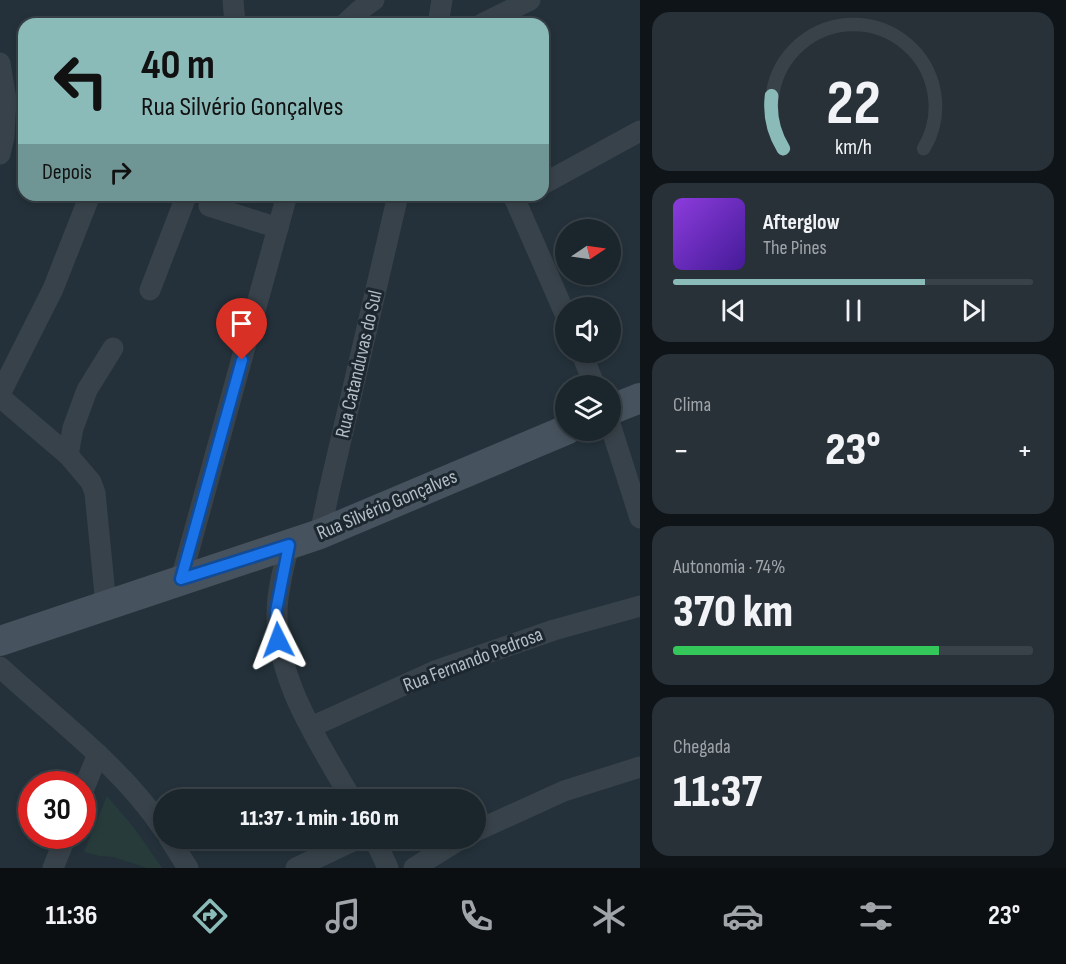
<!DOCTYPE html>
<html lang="pt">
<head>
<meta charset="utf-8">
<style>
  :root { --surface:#1b252c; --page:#283138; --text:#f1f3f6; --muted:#a0a5a9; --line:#394248; --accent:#8bbbb9 }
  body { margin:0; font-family:"Sofia Sans Condensed",sans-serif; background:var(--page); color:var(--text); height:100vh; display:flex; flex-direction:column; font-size:22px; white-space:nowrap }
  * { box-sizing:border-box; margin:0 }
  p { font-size:20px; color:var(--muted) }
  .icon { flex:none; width:33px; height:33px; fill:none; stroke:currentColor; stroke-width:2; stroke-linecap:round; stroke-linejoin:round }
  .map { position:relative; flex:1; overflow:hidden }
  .panel { display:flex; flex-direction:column; gap:12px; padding:12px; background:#0f1418; width:426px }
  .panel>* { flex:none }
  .banner { position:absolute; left:18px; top:18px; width:531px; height:183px; border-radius:18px; box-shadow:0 3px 9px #0003,0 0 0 2px var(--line); background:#8bbbb9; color:#111; overflow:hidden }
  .needle { width:39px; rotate:77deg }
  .controls { position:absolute; left:555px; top:219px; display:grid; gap:12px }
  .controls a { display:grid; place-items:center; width:66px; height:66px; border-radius:50%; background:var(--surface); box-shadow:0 3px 9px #0003,0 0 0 2px var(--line); font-size:30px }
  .speed { position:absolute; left:18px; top:771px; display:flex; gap:12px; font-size:30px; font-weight:700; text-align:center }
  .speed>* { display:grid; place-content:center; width:78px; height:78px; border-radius:50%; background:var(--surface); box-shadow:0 3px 9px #0003,0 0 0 2px var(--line); line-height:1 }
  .speed .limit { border:9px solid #d22; background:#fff; color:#111 }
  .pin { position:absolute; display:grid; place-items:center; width:51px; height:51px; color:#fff; margin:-62px -26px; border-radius:50% 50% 50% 0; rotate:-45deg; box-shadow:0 0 6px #0007 }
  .pin .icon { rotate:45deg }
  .me { position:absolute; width:66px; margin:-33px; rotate:357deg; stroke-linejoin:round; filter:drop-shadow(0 0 4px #0008) }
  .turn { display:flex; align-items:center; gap:21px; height:126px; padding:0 24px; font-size:27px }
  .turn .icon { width:78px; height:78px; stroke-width:2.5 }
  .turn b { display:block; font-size:42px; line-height:51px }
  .then { display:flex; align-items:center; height:57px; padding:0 24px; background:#0003; gap:12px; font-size:22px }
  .big { font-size:45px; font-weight:800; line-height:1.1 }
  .panel .tile { flex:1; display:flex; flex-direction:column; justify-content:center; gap:9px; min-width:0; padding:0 21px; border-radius:18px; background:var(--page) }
  .panel .dial { align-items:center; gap:0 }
  .dial svg { height:156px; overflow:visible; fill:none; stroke:var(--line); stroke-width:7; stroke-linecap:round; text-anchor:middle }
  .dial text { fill:var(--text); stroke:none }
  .song { display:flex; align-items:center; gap:18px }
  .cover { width:72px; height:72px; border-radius:9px; background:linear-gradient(135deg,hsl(270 70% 55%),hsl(260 70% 35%)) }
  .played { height:6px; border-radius:3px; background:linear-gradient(90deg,var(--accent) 70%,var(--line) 70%) }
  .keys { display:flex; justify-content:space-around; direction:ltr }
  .heat { display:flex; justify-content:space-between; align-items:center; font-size:33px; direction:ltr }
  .charge { height:9px; border-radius:4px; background:linear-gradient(90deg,#34c759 74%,var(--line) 0) }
  .trip { position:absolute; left:153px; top:789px; width:333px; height:60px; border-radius:30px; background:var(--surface); box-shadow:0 3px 9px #0003,0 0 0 2px var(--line); font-weight:800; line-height:60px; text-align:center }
  .menu { display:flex; height:96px; justify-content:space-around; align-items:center; background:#0b0f12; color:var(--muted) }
  .menu .icon { width:42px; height:42px }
  .menu .on { color:var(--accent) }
  .menu b { font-size:27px; color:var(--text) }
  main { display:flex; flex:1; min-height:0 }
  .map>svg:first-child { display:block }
  .green { fill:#263b3a }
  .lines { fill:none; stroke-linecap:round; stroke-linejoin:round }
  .street { stroke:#38424a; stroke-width:21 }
  .secondary { stroke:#46525d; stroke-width:30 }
  .route-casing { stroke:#114b97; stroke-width:15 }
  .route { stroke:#1a73e8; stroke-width:10 }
  .labels { text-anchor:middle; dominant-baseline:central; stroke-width:6; stroke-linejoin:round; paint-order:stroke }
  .street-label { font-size:20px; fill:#b3bdc6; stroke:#1d272f }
</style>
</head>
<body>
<main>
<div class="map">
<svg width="640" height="868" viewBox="0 0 640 868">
  <rect width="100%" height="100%" fill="#24313a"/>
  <path class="green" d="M107 796 135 829 162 868H147L113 857 99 856 84 852Z"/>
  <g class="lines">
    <g class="street">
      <path d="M233 0 235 24"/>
      <path d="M345 24 360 10 374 0"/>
      <path d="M438 24 442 0"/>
      <path d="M482 24 530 0"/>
      <path d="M0 63 6 99 4 137 0 154"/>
      <path d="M543 184 640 131"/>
      <path d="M513 195 566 316"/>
      <path d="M209 206 278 228"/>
      <path d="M150 290 185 199"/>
      <path d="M581 352 595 386"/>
      <path d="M0 394 53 289 90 195"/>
      <path d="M0 397 68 455 91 482 95 493 106 605"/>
      <path d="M610 424 640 518"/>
      <path d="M68 455 73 428 87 390 113 348"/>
      <path d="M320 534 329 491 398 195"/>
      <path d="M289 545C284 567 277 591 277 613 276 681 319 742 352 800"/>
      <path d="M181 579 287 195"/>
      <path d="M0 667C57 720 120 765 164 830"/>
      <path d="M311 727 435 671 554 630 640 606"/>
      <path d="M82 793 98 754"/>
      <path d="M476 831 564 791 640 767"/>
      <path d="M169 838 188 868"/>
      <path d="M374 838 388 868"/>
      <path d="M53 868 66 836"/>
      <path d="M296 868 359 838"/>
      <path d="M414 868 462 838"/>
    </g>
    <g class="secondary">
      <path d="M610 410 640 398"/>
      <path d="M0 641 320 534 566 430"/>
    </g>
  </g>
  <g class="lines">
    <g class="route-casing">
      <path id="route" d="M242 360 181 579 289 545 276 611 278 640"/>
    </g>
    <use href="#route" class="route"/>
  </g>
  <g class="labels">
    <g class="street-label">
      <text transform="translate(359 364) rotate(-77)">Rua Catanduvas do Sul</text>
      <text transform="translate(387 505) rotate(-23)">Rua Silvério Gonçalves</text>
      <text transform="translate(473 660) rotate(-21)">Rua Fernando Pedrosa</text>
    </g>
  </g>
</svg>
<div class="controls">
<a><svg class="needle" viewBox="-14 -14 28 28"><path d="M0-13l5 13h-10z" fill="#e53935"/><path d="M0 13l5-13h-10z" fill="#a0a5a9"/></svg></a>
<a><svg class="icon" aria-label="sound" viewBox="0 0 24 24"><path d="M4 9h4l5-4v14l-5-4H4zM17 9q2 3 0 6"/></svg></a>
<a><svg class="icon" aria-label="layers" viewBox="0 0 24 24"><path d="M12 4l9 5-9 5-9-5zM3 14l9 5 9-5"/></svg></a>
</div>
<div class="speed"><div class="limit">30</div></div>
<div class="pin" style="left:242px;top:360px;background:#d93025"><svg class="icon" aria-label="arrive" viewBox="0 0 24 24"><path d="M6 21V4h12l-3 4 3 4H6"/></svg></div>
<svg class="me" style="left:278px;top:640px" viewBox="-20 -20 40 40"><path d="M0-17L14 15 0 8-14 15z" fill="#1a73e8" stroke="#fff" stroke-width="4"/></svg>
<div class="trip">11:37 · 1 min · 160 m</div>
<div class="banner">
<div class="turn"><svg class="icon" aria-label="left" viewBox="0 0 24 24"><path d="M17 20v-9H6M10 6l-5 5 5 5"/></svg><div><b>40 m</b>Rua Silvério Gonçalves</div></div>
<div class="then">Depois<svg class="icon" aria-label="right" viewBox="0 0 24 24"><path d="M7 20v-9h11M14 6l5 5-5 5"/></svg></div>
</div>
</div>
<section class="panel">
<div class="tile dial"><svg viewBox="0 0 100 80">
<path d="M14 69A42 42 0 1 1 86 69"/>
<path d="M14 69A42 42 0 0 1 8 42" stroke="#8bbbb9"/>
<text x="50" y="56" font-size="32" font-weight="700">22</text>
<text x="50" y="72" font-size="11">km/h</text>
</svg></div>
<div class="tile">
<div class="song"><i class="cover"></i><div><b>Afterglow</b><p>The Pines</p></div></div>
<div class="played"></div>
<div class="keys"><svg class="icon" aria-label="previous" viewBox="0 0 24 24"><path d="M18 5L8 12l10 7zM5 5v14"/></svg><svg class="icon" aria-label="pause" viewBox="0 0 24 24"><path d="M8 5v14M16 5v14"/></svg><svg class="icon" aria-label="next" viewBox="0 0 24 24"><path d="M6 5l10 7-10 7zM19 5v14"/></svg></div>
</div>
<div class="tile"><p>Clima</p>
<div class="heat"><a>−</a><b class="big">23°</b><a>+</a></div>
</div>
<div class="tile"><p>Autonomia · 74%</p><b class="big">370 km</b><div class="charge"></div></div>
<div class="tile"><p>Chegada</p><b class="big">11:37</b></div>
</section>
</main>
<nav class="menu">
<b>11:36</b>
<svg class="icon on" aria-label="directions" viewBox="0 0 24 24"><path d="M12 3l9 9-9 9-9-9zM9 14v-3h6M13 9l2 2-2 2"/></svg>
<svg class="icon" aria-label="music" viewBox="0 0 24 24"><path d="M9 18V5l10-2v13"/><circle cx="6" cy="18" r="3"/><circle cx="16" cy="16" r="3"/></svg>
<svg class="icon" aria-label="phone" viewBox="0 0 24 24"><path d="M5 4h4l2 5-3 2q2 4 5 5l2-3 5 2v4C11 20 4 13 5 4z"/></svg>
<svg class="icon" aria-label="climate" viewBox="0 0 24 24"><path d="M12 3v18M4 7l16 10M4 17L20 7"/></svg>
<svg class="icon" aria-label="car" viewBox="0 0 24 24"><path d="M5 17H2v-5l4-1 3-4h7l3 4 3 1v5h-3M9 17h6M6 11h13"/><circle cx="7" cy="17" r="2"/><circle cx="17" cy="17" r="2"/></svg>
<svg class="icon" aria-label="filters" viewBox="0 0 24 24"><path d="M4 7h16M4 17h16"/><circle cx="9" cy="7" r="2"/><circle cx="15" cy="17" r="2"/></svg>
<b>23°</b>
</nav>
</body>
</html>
